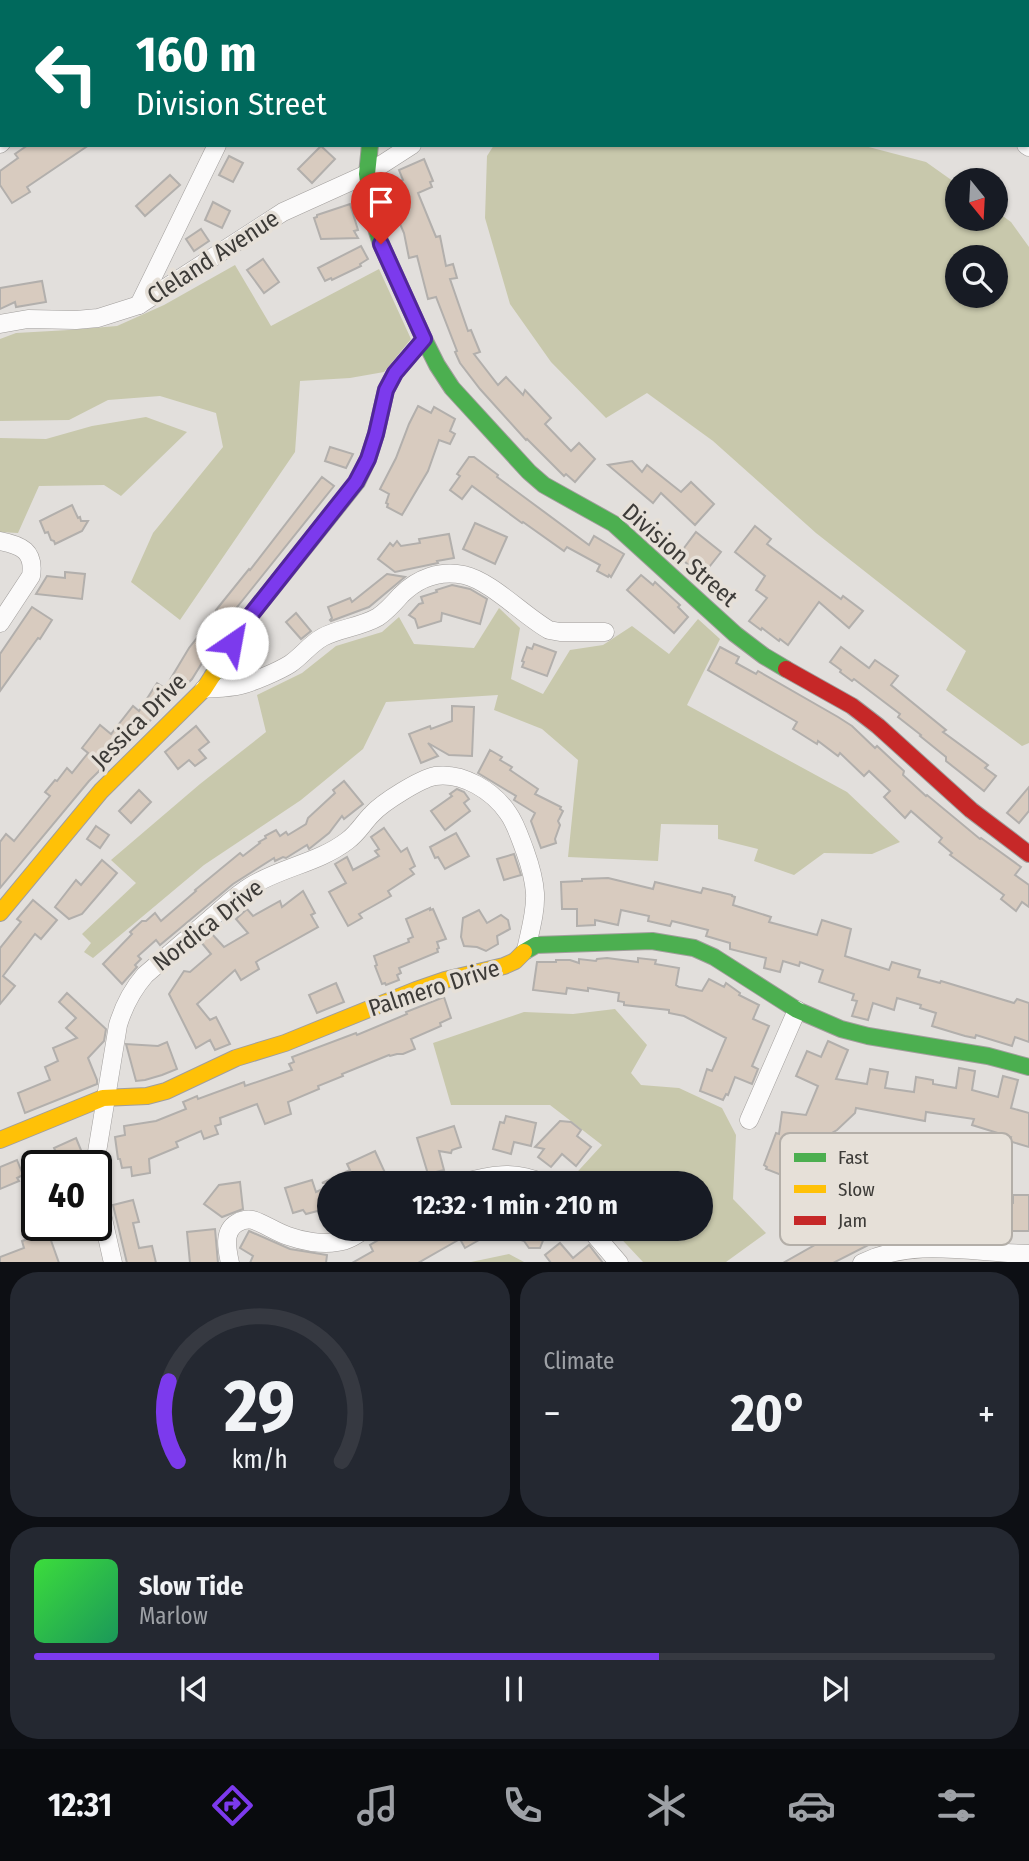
<!DOCTYPE html>
<html lang="en">
<head>
<meta charset="utf-8">
<style>
  :root { --surface:#171b24; --page:#242831; --text:#f1f3f6; --muted:#9ea1a6; --line:#363941; --accent:#7c3aed }
  body { margin:0; font-family:"Fira Sans Condensed",sans-serif; background:var(--page); color:var(--text); height:100vh; display:flex; flex-direction:column; font-size:26px; white-space:nowrap }
  * { box-sizing:border-box; margin:0 }
  p { font-size:23px; color:var(--muted) }
  .icon { flex:none; width:38px; height:38px; fill:none; stroke:currentColor; stroke-width:2; stroke-linecap:round; stroke-linejoin:round }
  .map { position:relative; height:1262px; overflow:hidden }
  .sheet { display:flex; flex-direction:column; gap:10px; padding:10px; background:#0d0f14; flex:1 }
  .sheet>* { flex:none }
  .top-card { position:absolute; left:0px; top:0px; width:1029px; height:147px; box-shadow:0 2px 5px #0004; background:#00695c; color:#fff; overflow:hidden }
  .needle { width:46px; rotate:162deg }
  .tools { position:absolute; left:945px; top:168px; display:grid; gap:14px }
  .tools a { display:grid; place-items:center; width:63px; height:63px; border-radius:50%; background:var(--surface); box-shadow:0 2px 5px #0004; font-size:35px }
  .speed { position:absolute; left:21px; top:1150px; display:flex; gap:14px; font-size:35px; font-weight:700; text-align:center }
  .speed>* { display:grid; place-content:center; width:91px; height:91px; border-radius:50%; background:var(--surface); box-shadow:0 2px 5px #0004; line-height:1 }
  .speed .limit { border:4px solid #111; border-radius:10px; background:#fff; color:#111 }
  .pin { position:absolute; display:grid; place-items:center; width:60px; height:60px; color:#fff; margin:-72px -30px; border-radius:50% 50% 50% 0; rotate:-45deg; box-shadow:0 0 7px #0007 }
  .pin .icon { rotate:45deg }
  .me { position:absolute; width:77px; margin:-38px; rotate:33deg; stroke-linejoin:round; filter:drop-shadow(0 0 5px #0008) }
  .turn { display:flex; align-items:center; gap:24px; height:147px; padding:0 21px; font-size:32px }
  .turn .icon { width:91px; height:91px; stroke-width:2.5 }
  .turn b { display:block; font-size:49px; line-height:60px }
  .big { font-size:52px; font-weight:700; line-height:1.1 }
  .sheet .card { flex:1; display:flex; flex-direction:column; justify-content:center; gap:10px; min-width:0; padding:0 24px; border-radius:28px; background:var(--page) }
  .sheet .dial { align-items:center; gap:0 }
  .dial svg { height:182px; overflow:visible; fill:none; stroke:var(--line); stroke-width:7; stroke-linecap:round; text-anchor:middle }
  .dial text { fill:var(--text); stroke:none }
  .song { display:flex; align-items:center; gap:21px }
  .cover { width:84px; height:84px; border-radius:10px; background:linear-gradient(135deg,hsl(120 70% 55%),hsl(150 70% 35%)) }
  .played { height:7px; border-radius:4px; background:linear-gradient(90deg,var(--accent) 65%,var(--line) 65%) }
  .keys { display:flex; justify-content:space-around; direction:ltr }
  .heat { display:flex; justify-content:space-between; align-items:center; font-size:38px; direction:ltr }
  .sheet .tiles { flex:1; display:grid; gap:10px; grid-template-columns:1fr 1fr }
  .card:last-child { grid-column:span 2 }
  .trip { position:absolute; left:317px; top:1171px; width:396px; height:70px; border-radius:35px; background:var(--surface); box-shadow:0 2px 5px #0004; font-weight:700; line-height:70px; text-align:center }
  .tab-bar { display:flex; height:112px; justify-content:space-around; align-items:center; background:#090b0e; color:var(--muted) }
  .tab-bar .icon { width:49px; height:49px }
  .tab-bar .current { color:var(--accent) }
  .tab-bar b { font-size:32px; color:var(--text) }
  .map>svg:first-child { display:block }
  .green { fill:#c8c8ac; fill-rule:evenodd }
  .building { fill:#d8cbbf; stroke:#b2afac; stroke-width:2 }
  .lines { fill:none; stroke-linecap:round; stroke-linejoin:round }
  .street-casing { stroke:#a19e9c; stroke-width:19 }
  .fast-casing { stroke:#a19e9c; stroke-width:18 }
  .slow-casing { stroke:#a19e9c; stroke-width:18 }
  .jam-casing { stroke:#a19e9c; stroke-width:18 }
  .street { stroke:#fbfafa; stroke-width:18 }
  .fast { stroke:#4caf50; stroke-width:16 }
  .slow { stroke:#ffc107; stroke-width:16 }
  .jam { stroke:#c62828; stroke-width:16 }
  .route-casing { stroke:#51269a; stroke-width:18 }
  .route { stroke:#7c3aed; stroke-width:12 }
  .labels { text-anchor:middle; dominant-baseline:central; stroke-width:7; stroke-linejoin:round; paint-order:stroke }
  .street-label { font-size:24px; fill:#3d3b38; stroke:#e6e0d8 }
  .key { fill:#e6e0d8; stroke:#b3aea8; stroke-width:2 }
  .key-label { font-size:19px; fill:#3d3b38 }
</style>
</head>
<body>
<div class="map">
<svg width="1029" height="1263" viewBox="0 0 1029 1263">
  <rect width="100%" height="100%" fill="#e2dfdc"/>
  <g class="green">
    <path d="M451 0H771L772 2H451Z"/>
    <path d="M494 145H861L926 162 957 184V219H996V211L1011 222 1029 247V743L1022 746 946 690 966 651 816 533 713 441 647 393 606 418 551 362 510 304 485 218 487 156ZM957 257H996V296H957Z"/>
    <path d="M235 265 271 326 379 269 411 339 384 372 350 378 300 381 295 452 180 620 131 582 153 533 223 447 216 413 160 396 108 400 69 420 0 421V339L16 333 69 330 117 326 164 305Z"/>
    <path d="M146 417 187 432 121 496 104 485 39 486 18 533 0 532V438L46 439 92 426Z"/>
    <path d="M499 608 520 628 511 679 543 694 570 650 603 645 632 626 669 654 698 619 720 639 687 705 847 792 900 842 872 854 824 853 794 875 754 861 758 849 718 839V825L661 824 658 861 568 857 578 760 542 729 494 710 498 695 386 702 363 749 301 800 204 865 93 958 84 952 91 943 82 934 136 883 111 860 200 784 266 732 257 695 302 673 336 646 382 632 399 617 414 644 474 648Z"/>
    <path d="M615 1009 647 1045 631 1073 641 1085 679 1088 722 1108 736 1135 733 1199 766 1233 726 1262H643L612 1229 700 1228V1183H571L569 1181 602 1145 550 1105H451L433 1043 524 1012 573 1014Z"/>
    <path d="M509 1254 524 1262H471Z"/>
  </g>
  <g class="building">
    <path d="M28 145H89L27 187 30 192 12 203 0 185V171L18 158 15 154Z"/>
    <path d="M321 146 335 159 312 183 298 169Z"/>
    <path d="M229 156 243 163 233 182 219 175Z"/>
    <path d="M424 159 433 181 430 182 432 187 418 193 436 237 440 236 446 266 453 264 457 278 450 279 468 331 471 330 480 352 474 354 498 385 506 377 523 395 525 390 551 418 545 424 571 451 579 443 595 459 575 482 566 474 564 476 527 439 526 440 480 389 460 363 455 352 457 351 436 297 428 299 417 256 409 258 404 233 394 210 401 207 392 184 403 180 399 170Z"/>
    <path d="M170 175 180 185 145 216 136 206Z"/>
    <path d="M213 202 230 211 222 228 205 220Z"/>
    <path d="M350 204 358 230 354 231 358 238 321 239 314 218 317 217V215Z"/>
    <path d="M201 229 209 241 194 251 186 239Z"/>
    <path d="M361 246 368 259 360 264 361 266 332 280 331 278 325 281 318 268Z"/>
    <path d="M263 259 279 282 264 293 247 270Z"/>
    <path d="M42 281 46 302 16 307 15 302 0 309V288Z"/>
    <path d="M418 406 431 413 434 407 455 419 450 431 455 434 450 444 439 440 428 471 402 515 387 507 388 504 386 503 389 494 380 489 396 458 409 424Z"/>
    <path d="M330 447 353 454 346 468 325 461Z"/>
    <path d="M469 457H474L498 475 497 477 589 545 594 536 624 554 611 577 609 575 608 577 597 571 600 565 567 547 564 551 523 522 522 523 472 486 462 499 450 490 460 476 457 474Z"/>
    <path d="M632 461 642 472 647 465 681 492 691 482 714 504 695 525 661 493 653 503 608 465Z"/>
    <path d="M322 477 334 486 234 611 192 679 89 781 0 888V842L6 834 14 841 50 796 45 792 55 780 57 781 67 768 72 773 88 753 82 748 100 725 111 734 133 706 139 711 157 683 165 688 189 648 218 611 216 610 249 569 250 570Z"/>
    <path d="M72 505 78 518 80 517 81 521H88L82 531 55 544 54 541 51 540 48 532 45 533 40 521Z"/>
    <path d="M475 523 507 537 495 564 463 549Z"/>
    <path d="M755 526 771 539 767 544 841 599 843 596 863 611 849 628 819 602 788 645 780 639 779 641 762 628 761 630 749 621 767 598 756 590 765 576 735 552Z"/>
    <path d="M696 532 721 552 702 576 678 556Z"/>
    <path d="M449 534 454 558 437 561 438 563 395 572 378 559 390 543 393 546 397 541 401 546 420 543 419 539Z"/>
    <path d="M65 572 85 574 82 599 36 594 47 576 65 578Z"/>
    <path d="M387 574 405 577 369 607 331 621 330 620 332 618 328 607 350 598 352 602Z"/>
    <path d="M641 575 653 585 655 582 680 605 678 607 688 617 674 633 627 590Z"/>
    <path d="M452 585 470 589 487 599 480 624 442 613 441 621 418 628 415 619 409 615 419 604 423 603 421 597 437 592 436 590Z"/>
    <path d="M32 607 52 620 40 639 38 638 0 691V654Z"/>
    <path d="M296 613 311 631 301 639 286 622Z"/>
    <path d="M534 644 556 652 547 676 522 667 524 662 522 661 527 647 532 649Z"/>
    <path d="M720 647 739 657 736 663 756 674 758 671 838 717 852 726 875 748 877 746 904 771 903 775 926 796 927 795 980 839 981 838 1021 867 1015 875 1029 885V907L1022 902 1016 911 1001 899 1004 895 950 855 952 853 939 842 942 838 911 811 905 818 884 797 890 791 869 771 864 776 840 753 838 756 818 741 817 744 793 729 797 722 708 670Z"/>
    <path d="M841 647 869 668 875 660 898 676 891 685 946 730 943 732 988 765 985 768 996 776 984 791 946 761V757L920 736 921 735 898 717 900 714 854 679 852 681 840 672 841 670 830 662Z"/>
    <path d="M452 706 474 707 472 756 449 755 428 743 438 756 421 763 409 734 430 726 431 729 452 721Z"/>
    <path d="M196 726 209 742 199 750 206 758 195 766 189 760 178 769 165 752Z"/>
    <path d="M490 750 502 757 500 760 512 767 510 770 538 789 535 794 561 807 560 809 563 811 558 821 560 825 555 839 556 843 541 848 531 821 535 813 514 800 516 796 478 773Z"/>
    <path d="M344 781 363 804 344 819 342 816 329 833 309 849 307 845 286 858 283 857 275 861 274 858 233 884 160 945 156 940 138 956 141 959 135 965 137 967 122 984 103 964 132 934 130 932 142 921H146L155 913 161 921 196 891 195 890 240 853 243 856 260 843 259 842 266 838 265 836 276 830 280 836 286 832 288 835 306 824 308 818 335 793 333 790Z"/>
    <path d="M1029 787V811L1019 823 1007 813Z"/>
    <path d="M457 789 464 792 469 799 464 803 470 811 445 830 431 811 452 796 450 794Z"/>
    <path d="M139 790 151 802 131 823 119 811Z"/>
    <path d="M96 826 109 835 100 848 87 839Z"/>
    <path d="M384 828 401 852 407 848 415 866 410 869 414 874 388 891 391 896 359 914 362 918 348 926 329 892 346 883 335 864 347 857 353 870 379 856 375 851 379 849 371 837Z"/>
    <path d="M456 833 469 856 445 869 438 857 435 858 430 847Z"/>
    <path d="M514 854 521 875 504 880 497 859Z"/>
    <path d="M102 860 117 873 82 914 69 919 55 907 76 880 81 885Z"/>
    <path d="M608 878 653 889 655 882 701 893 703 888 732 895V896L735 897 733 905 771 917 769 922 817 935 822 920 851 929 845 956 889 970 892 962 920 970 918 977 940 983 941 981 1014 1003 1017 999 1029 1003V1042L1015 1037 1012 1046 976 1035 975 1038 965 1036 932 1026 936 1013 920 1008 921 1005 897 998 894 1010 873 1003 868 1020 852 1016 857 1001 852 1000 854 994 819 982 823 970 800 962 799 966 783 961 780 972 764 968 766 958 730 949V943L706 936 708 930 672 921 670 926 648 921 649 916 621 910 618 925 595 920V925L577 926V909H562L561 882 582 881V879Z"/>
    <path d="M303 891 315 913 311 915 318 927 259 960 256 962 259 969 241 980 235 970 197 1004 210 1020 216 1017 230 1044 215 1050 210 1040 196 1048 169 994 184 971 190 972 211 954 201 942 211 933 224 947 248 933 236 919 247 909 253 916 280 901 282 907Z"/>
    <path d="M33 900 57 920 41 939 35 934 3 976 15 986 0 1004V948L21 922 17 919Z"/>
    <path d="M430 908V910L433 909 446 939 437 942 439 948 437 949 438 952 399 968 401 973 397 975 399 980 386 985 385 983 382 984 375 966 377 965 374 956 409 942 408 939 413 937 406 919Z"/>
    <path d="M479 910 487 923 501 915 508 920 510 929 497 936 498 944 486 951 477 947 464 946 461 937 463 918Z"/>
    <path d="M607 958 638 962V958L656 960 655 964 679 968 676 985 679 987 702 991 709 979 724 987 726 983 740 993 739 995 759 1005 753 1019 769 1026 752 1066 758 1069 752 1084 735 1077 728 1095 726 1094 723 1100 700 1091 707 1069 712 1071 726 1038 684 1016 669 1013V1010L624 1005V1002L618 1001 619 993 588 988V991L567 988 566 994 533 990 537 962H556V960H570L579 963V959L596 961 597 959Z"/>
    <path d="M336 983 344 1002 317 1013 309 995Z"/>
    <path d="M67 993 106 1029 104 1041 88 1058 97 1080V1084L25 1113 18 1093 50 1080 45 1067 58 1061 53 1048 77 1038 66 1028 76 1018 59 1002Z"/>
    <path d="M444 997 451 1018 440 1023 441 1026 411 1039 415 1049 403 1054H397L390 1056 389 1055 342 1074 343 1076 318 1086 319 1089 288 1102 291 1114 265 1124 257 1104 220 1118 221 1124 215 1126 218 1134 204 1139 201 1131 176 1142 178 1147 149 1159 150 1173 132 1176 131 1167 122 1168 120 1159H118L115 1137 125 1135 124 1126 156 1121 186 1109 183 1102 197 1096 198 1099 244 1082 245 1086 292 1070 289 1064 294 1062 292 1057 356 1033 357 1035 407 1014 406 1012Z"/>
    <path d="M828 1041 848 1050 836 1079 867 1084 870 1069 888 1072 885 1088 914 1092 916 1077 933 1080V1084L956 1088 959 1068 975 1071 972 1090 998 1097 1003 1076 1018 1080 1011 1108 1029 1113V1147L1009 1141 1011 1137 972 1125 974 1119 926 1112 925 1121 856 1108 855 1113 837 1130 832 1133 826 1147 818 1144 808 1172 801 1170 800 1173 792 1170 789 1178 766 1169 767 1167 764 1165 776 1133 779 1134 782 1112 806 1115 818 1086 796 1076 807 1051 821 1057Z"/>
    <path d="M167 1042 177 1069 162 1075 145 1080 136 1081 126 1044 158 1046Z"/>
    <path d="M506 1116 536 1123 531 1146 514 1142 511 1154 493 1149 500 1122 504 1123Z"/>
    <path d="M560 1121 571 1122 581 1130 577 1136 591 1147 576 1166 562 1154 551 1167 538 1157 544 1149 535 1147Z"/>
    <path d="M454 1126 461 1147 452 1150 451 1153 439 1151 444 1170 428 1174 417 1138Z"/>
    <path d="M76 1138 83 1155H82L83 1159 81 1160 84 1166H62L54 1148Z"/>
    <path d="M375 1151 387 1177 386 1178 388 1183H322L350 1170 347 1164Z"/>
    <path d="M17 1160 23 1175 17 1178 19 1181 0 1189V1167Z"/>
    <path d="M312 1180 316 1192 329 1186V1208L306 1214 303 1210 293 1213 285 1188Z"/>
    <path d="M240 1182 243 1209 222 1217 204 1204 219 1185Z"/>
    <path d="M938 1195H962V1198L1013 1203V1195H1029V1231H1006L1005 1237 990 1235V1231L963 1228 933 1230V1225L908 1229V1232L906 1234 882 1238 833 1263H783L829 1237 831 1239 865 1222 867 1225 886 1215 885 1213 913 1208 912 1204 934 1200Z"/>
    <path d="M133 1200 139 1222 133 1223 139 1248 152 1246 156 1263H127L113 1205Z"/>
    <path d="M399 1228H405L410 1238 428 1228H548L540 1248H529L524 1241 495 1231 465 1248 460 1239 418 1263H352L373 1251 370 1245Z"/>
    <path d="M215 1229 218 1263H190L187 1232Z"/>
    <path d="M249 1231 290 1249 327 1255 326 1263H250L253 1256 240 1248Z"/>
    <path d="M48 1232 59 1263H0V1257L24 1248 22 1241Z"/>
    <path d="M560 1243 573 1258 589 1245 603 1263H551L545 1255Z"/>
  </g>
  <g class="lines">
    <g class="street-casing">
      <g id="street">
        <path d="M891 2 893 0"/>
        <path d="M0 144 2 142"/>
        <path d="M1026 145 1029 147"/>
        <path d="M139 305 217 145"/>
        <path d="M0 324 28 319 76 320 98 318 139 305 283 212 367 174 412 145"/>
        <path d="M0 541C21 545 35 551 31 576L0 623"/>
        <path d="M204 689C216 688 229 688 241 685 253 682 279 671 290 664 302 656 310 644 323 637 340 628 361 627 378 617 387 611 394 603 401 595 418 578 440 570 464 575 491 581 524 616 549 630L560 632H605"/>
        <path d="M749 1120 797 1010"/>
        <path d="M462 1183C489 1175 515 1170 542 1183"/>
        <path d="M589 1228 619 1263"/>
        <path d="M113 1263 99 1201 96 1177 97 1152 118 1025C124 1005 132 990 145 975 167 956 188 938 210 919 223 908 236 895 251 886 282 867 318 863 347 841 358 833 363 823 372 814 383 802 420 779 435 776 463 772 493 791 508 813 516 824 520 838 525 851 530 865 534 878 535 893 536 912 530 931 526 950"/>
        <path d="M230 1263C227 1249 223 1231 237 1223 242 1220 248 1219 253 1220 265 1224 276 1232 288 1236 302 1241 322 1245 337 1242 348 1241 358 1234 367 1228"/>
        <path d="M862 1263C916 1237 972 1253 1029 1254"/>
      </g>
    </g>
    <g class="fast-casing">
      <g id="fast">
        <path d="M377 0V2"/>
        <path d="M370 145 367 174 373 219 381 244 424 339 437 365 452 388 529 472 544 485 614 524 735 634 764 656 786 669"/>
        <path d="M213 675 246 621 357 482 368 459 376 434 386 390 395 373 424 339"/>
        <path d="M524 952 536 945 652 941 694 948 714 957 797 1010 841 1029 868 1036 988 1056 1029 1067"/>
      </g>
    </g>
    <g class="slow-casing">
      <g id="slow">
        <path d="M0 913 101 791 204 689 213 675"/>
        <path d="M0 1140 103 1098 147 1096 166 1091 236 1058 285 1043 416 990 445 980 504 966 515 961 524 952"/>
      </g>
    </g>
    <g class="jam-casing">
      <path id="jam" d="M786 669 852 706 878 726 971 810 1029 854"/>
    </g>
    <use href="#street" class="street"/>
    <use href="#fast" class="fast"/>
    <use href="#slow" class="slow"/>
    <use href="#jam" class="jam"/>
  </g>
  <g class="lines">
    <g class="route-casing">
      <path id="route" d="M232 643 246 621 356 482 368 459 376 434 386 390 395 373 424 339 381 244"/>
    </g>
    <use href="#route" class="route"/>
  </g>
  <g class="labels">
    <g class="street-label">
      <text transform="translate(213 257) rotate(-33)">Cleland Avenue</text>
      <text transform="translate(680 555) rotate(41)">Division Street</text>
      <text transform="translate(139 721) rotate(-45)">Jessica Drive</text>
      <text transform="translate(208 925) rotate(-38)">Nordica Drive</text>
      <text transform="translate(434 988) rotate(-18)">Palmero Drive</text>
    </g>
  </g>
  <rect x="780" y="1133" width="232" height="112" rx="10" class="key"/>
  <rect x="794" y="1153" width="32" height="9" fill="#4caf50"/>
  <rect x="794" y="1185" width="32" height="8" fill="#ffc107"/>
  <rect x="794" y="1216" width="32" height="9" fill="#c62828"/>
  <g class="key-label">
    <text x="838" y="1164">Fast</text>
    <text x="838" y="1196">Slow</text>
    <text x="838" y="1227">Jam</text>
  </g>
</svg>
<div class="tools">
<a><svg class="needle" viewBox="-14 -14 28 28"><path d="M0-13l5 13h-10z" fill="#e53935"/><path d="M0 13l5-13h-10z" fill="#9ea1a6"/></svg></a>
<a><svg class="icon" aria-label="search" viewBox="0 0 24 24"><circle cx="10" cy="10" r="6"/><path d="M15 15l6 6"/></svg></a>
</div>
<div class="speed"><div class="limit">40</div></div>
<div class="pin" style="left:381px;top:244px;background:#d93025"><svg class="icon" aria-label="arrive" viewBox="0 0 24 24"><path d="M6 21V4h12l-3 4 3 4H6"/></svg></div>
<svg class="me" style="left:232px;top:643px" viewBox="-20 -20 40 40"><circle r="19" fill="#fff"/><path d="M0-13L10 11 0 6-10 11z" fill="#7c3aed"/></svg>
<div class="trip">12:32 · 1 min · 210 m</div>
<div class="top-card">
<div class="turn"><svg class="icon" aria-label="left" viewBox="0 0 24 24"><path d="M17 20v-9H6M10 6l-5 5 5 5"/></svg><div><b>160 m</b>Division Street</div></div>
</div>
</div>
<section class="sheet">
<div class="tiles">
<div class="card dial"><svg viewBox="0 0 100 80">
<path d="M14 69A42 42 0 1 1 86 69"/>
<path d="M14 69A42 42 0 0 1 10 34" stroke="#7c3aed"/>
<text x="50" y="56" font-size="32" font-weight="700">29</text>
<text x="50" y="72" font-size="11">km/h</text>
</svg></div>
<div class="card"><p>Climate</p>
<div class="heat"><a>−</a><b class="big">20°</b><a>+</a></div>
</div>
<div class="card">
<div class="song"><i class="cover"></i><div><b>Slow Tide</b><p>Marlow</p></div></div>
<div class="played"></div>
<div class="keys"><svg class="icon" aria-label="previous" viewBox="0 0 24 24"><path d="M18 5L8 12l10 7zM5 5v14"/></svg><svg class="icon" aria-label="pause" viewBox="0 0 24 24"><path d="M8 5v14M16 5v14"/></svg><svg class="icon" aria-label="next" viewBox="0 0 24 24"><path d="M6 5l10 7-10 7zM19 5v14"/></svg></div>
</div>
</div>
</section>
<nav class="tab-bar">
<b>12:31</b>
<svg class="icon current" aria-label="directions" viewBox="0 0 24 24"><path d="M12 3l9 9-9 9-9-9zM9 14v-3h6M13 9l2 2-2 2"/></svg>
<svg class="icon" aria-label="music" viewBox="0 0 24 24"><path d="M9 18V5l10-2v13"/><circle cx="6" cy="18" r="3"/><circle cx="16" cy="16" r="3"/></svg>
<svg class="icon" aria-label="phone" viewBox="0 0 24 24"><path d="M5 4h4l2 5-3 2q2 4 5 5l2-3 5 2v4C11 20 4 13 5 4z"/></svg>
<svg class="icon" aria-label="climate" viewBox="0 0 24 24"><path d="M12 3v18M4 7l16 10M4 17L20 7"/></svg>
<svg class="icon" aria-label="car" viewBox="0 0 24 24"><path d="M5 17H2v-5l4-1 3-4h7l3 4 3 1v5h-3M9 17h6M6 11h13"/><circle cx="7" cy="17" r="2"/><circle cx="17" cy="17" r="2"/></svg>
<svg class="icon" aria-label="filters" viewBox="0 0 24 24"><path d="M4 7h16M4 17h16"/><circle cx="9" cy="7" r="2"/><circle cx="15" cy="17" r="2"/></svg>
</nav>
</body>
</html>
